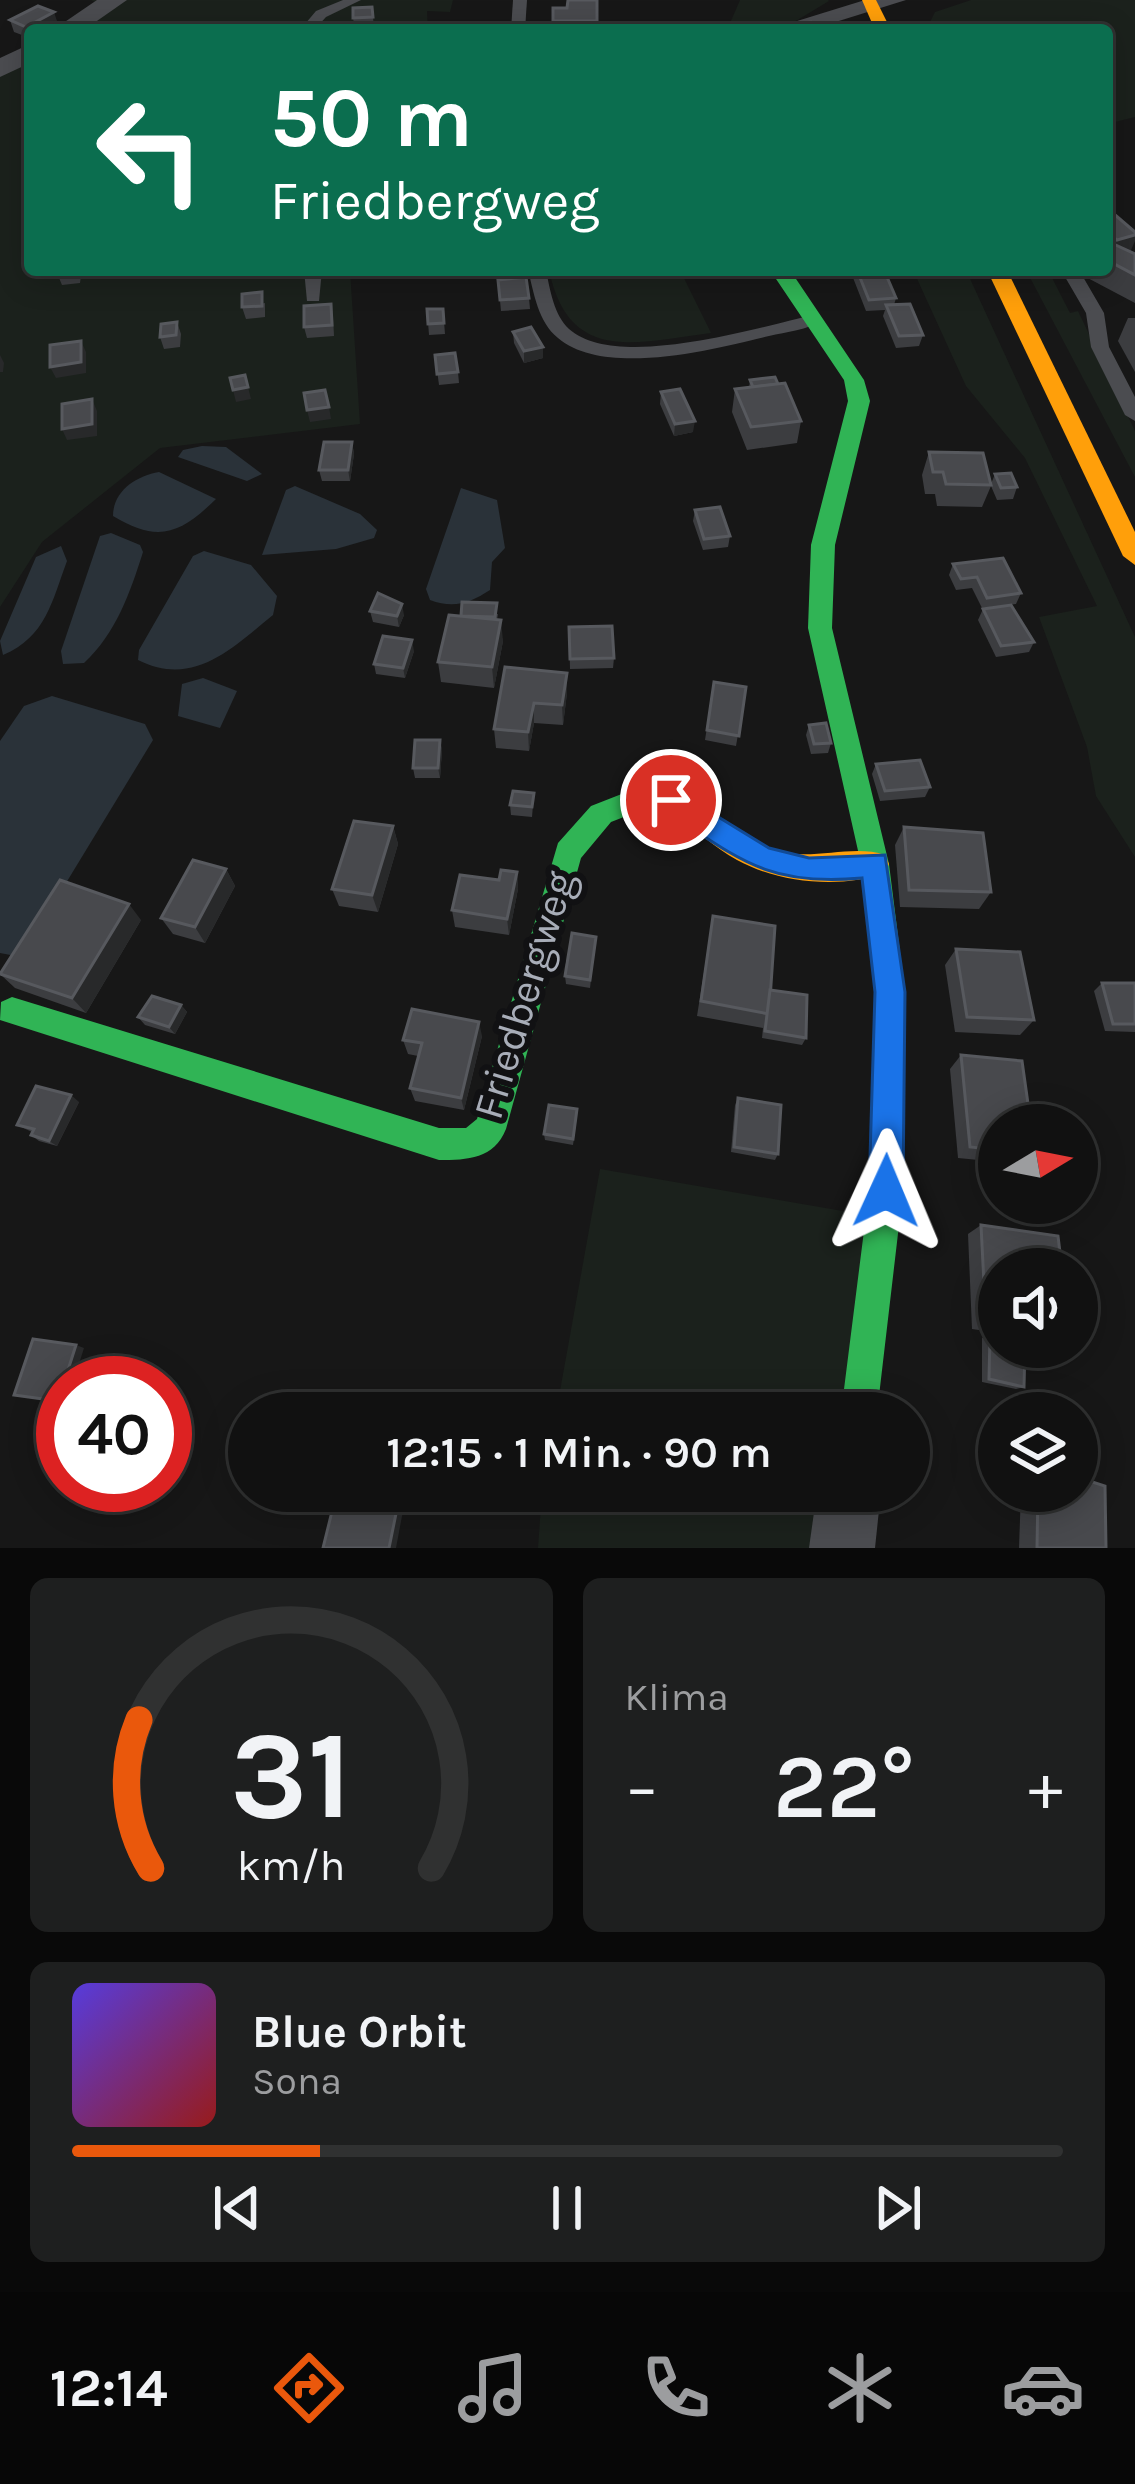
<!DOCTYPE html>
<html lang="de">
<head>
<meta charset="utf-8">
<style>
  :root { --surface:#111; --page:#1e1f1f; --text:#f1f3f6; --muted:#9c9d9f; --line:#303131; --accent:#ea580c }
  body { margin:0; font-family:Karla,sans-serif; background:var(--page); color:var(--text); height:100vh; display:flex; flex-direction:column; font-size:45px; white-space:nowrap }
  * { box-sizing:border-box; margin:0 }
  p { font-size:39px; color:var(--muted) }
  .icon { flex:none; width:66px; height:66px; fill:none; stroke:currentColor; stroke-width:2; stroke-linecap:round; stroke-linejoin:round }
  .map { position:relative; height:1548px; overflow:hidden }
  .details { display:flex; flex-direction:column; gap:30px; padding:30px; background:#090909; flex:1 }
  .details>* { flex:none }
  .guide { position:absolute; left:24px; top:24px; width:1089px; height:252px; border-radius:12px; box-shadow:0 6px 30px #0003,0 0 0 3px var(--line); background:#0b6e4f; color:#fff; overflow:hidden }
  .needle { width:78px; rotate:80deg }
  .fabs { position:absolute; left:978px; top:1104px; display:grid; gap:24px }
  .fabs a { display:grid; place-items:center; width:120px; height:120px; border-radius:50%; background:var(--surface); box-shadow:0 6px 30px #0003,0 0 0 3px var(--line); font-size:60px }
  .speed { position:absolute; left:36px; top:1356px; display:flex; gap:24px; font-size:60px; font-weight:700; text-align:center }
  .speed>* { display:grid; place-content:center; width:156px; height:156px; border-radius:50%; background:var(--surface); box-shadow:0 6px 30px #0003,0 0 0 3px var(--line); line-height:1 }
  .speed .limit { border:18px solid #d22; background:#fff; color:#111 }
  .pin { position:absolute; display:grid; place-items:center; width:102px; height:102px; color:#fff; margin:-51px; border:6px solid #fff; border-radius:50%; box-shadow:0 3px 12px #0007 }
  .me { position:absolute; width:132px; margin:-66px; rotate:1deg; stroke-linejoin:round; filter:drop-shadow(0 0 9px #0008) }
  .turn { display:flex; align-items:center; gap:42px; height:252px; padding:0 48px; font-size:54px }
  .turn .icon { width:156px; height:156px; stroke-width:2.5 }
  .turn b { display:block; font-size:84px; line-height:102px }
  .big { font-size:90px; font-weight:600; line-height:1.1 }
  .details .tile { flex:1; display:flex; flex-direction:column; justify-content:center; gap:18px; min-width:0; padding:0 42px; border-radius:18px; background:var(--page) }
  .details .dial { align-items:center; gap:0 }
  .dial svg { height:312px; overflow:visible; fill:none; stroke:var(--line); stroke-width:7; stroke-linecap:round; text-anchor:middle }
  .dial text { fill:var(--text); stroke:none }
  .song { display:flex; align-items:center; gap:36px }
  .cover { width:144px; height:144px; border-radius:18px; background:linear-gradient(135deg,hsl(250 70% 55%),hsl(0 70% 35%)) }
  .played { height:12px; border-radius:6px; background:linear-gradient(90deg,var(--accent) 25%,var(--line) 25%) }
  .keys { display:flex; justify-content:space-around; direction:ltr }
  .heat { display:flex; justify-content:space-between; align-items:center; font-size:66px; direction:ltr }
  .details .tiles { flex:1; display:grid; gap:30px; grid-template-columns:1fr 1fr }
  .tile:last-child { grid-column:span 2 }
  .trip { position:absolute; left:228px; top:1392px; width:702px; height:120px; border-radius:60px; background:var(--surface); box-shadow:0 6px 30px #0003,0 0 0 3px var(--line); font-weight:600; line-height:120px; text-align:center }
  .dock { display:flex; height:192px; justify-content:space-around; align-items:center; background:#070707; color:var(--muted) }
  .dock .icon { width:84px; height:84px }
  .dock .on { color:var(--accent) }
  .dock b { font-size:54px; color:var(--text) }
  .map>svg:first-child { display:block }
  .green { fill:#1b211c }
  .water { fill:#2a3239 }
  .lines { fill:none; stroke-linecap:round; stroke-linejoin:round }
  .lane { fill:#4b4c50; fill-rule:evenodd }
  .street { fill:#4b4c50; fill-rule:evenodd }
  .fast { fill:#30b455; fill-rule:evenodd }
  .slow { fill:#ff9f0a; fill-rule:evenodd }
  .wall { fill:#3c3d40 }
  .shaded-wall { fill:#28292a }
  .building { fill:#48494d; stroke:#57595e; stroke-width:3 }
  .route { fill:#1a73e8; stroke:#114b97; stroke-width:3 }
  .labels { text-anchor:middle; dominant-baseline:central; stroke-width:12; stroke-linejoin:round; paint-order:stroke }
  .street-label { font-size:42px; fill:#a8adb8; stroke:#111113 }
</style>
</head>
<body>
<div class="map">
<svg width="1135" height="1548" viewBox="0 0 1135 1548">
  <rect width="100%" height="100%" fill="#171717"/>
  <g class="green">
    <path d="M91 0H453L450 12 427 11 428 30H66L103 6Z"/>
    <path d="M740 0H828L829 1 781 30H727Z"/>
    <path d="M971 0H1135V117L1107 124V30H926L935 12Z"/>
    <path d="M30 52V270H350L360 424 160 448 42 542 0 607V69Z"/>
    <path d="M549 270H680L711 333C635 343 569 364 549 270Z"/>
    <path d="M913 270H966L1135 637V857L1096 796 1087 747 1039 617 1097 606 1025 458 966 386Z"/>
    <path d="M1026 270H1048L1070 313 1078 311 1135 431V477Z"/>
    <path d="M600 1169 883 1218 859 1413H556Z"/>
    <path d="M542 1491H849L842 1548H538Z"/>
  </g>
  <g class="water">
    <path d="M202 446 226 447 262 474 247 481 178 457 183 450Z"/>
    <path d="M159 472 216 499C181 533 159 544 113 516 113 491 136 476 159 472Z"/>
    <path d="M295 486 360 514 377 530 374 538 336 549 262 555 286 490Z"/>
    <path d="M461 488 497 500 505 548 492 562 490 590C470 603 454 609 430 600L426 589Z"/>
    <path d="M111 533 140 545 143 552C130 593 116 633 84 663L63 664 61 651 100 536Z"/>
    <path d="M61 546 67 561C52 601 46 637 3 655L0 641 36 557Z"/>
    <path d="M204 551 251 565 277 596 273 615C232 648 194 688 138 660L139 650 193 556Z"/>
    <path d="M203 678 237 691 220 728 178 716 182 684Z"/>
    <path d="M52 696 145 724 153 740 21 957 0 953V741L24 706Z"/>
  </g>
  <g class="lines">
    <g class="lane">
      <path d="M343 0H361L326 17 314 30H300L316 11Z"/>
      <path d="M513 0H527L525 30H511Z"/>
      <path d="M304 270H322L319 301H307Z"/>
      <path d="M528 270H546C550 290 554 315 569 329 616 371 757 328 813 315L822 320C808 330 786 332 769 336 715 349 605 378 558 338 538 322 534 293 528 270Z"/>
      <path d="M1061 270H1079L1104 313 1109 347 1135 397V421L1125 415 1091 347 1086 313Z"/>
    </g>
    <g class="street">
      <path d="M97 0H127L84 30H53Z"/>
      <path d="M865 0H906L810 30H768Z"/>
      <path d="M30 44V63L0 77V58Z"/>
      <path d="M817 1491H881L875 1548H809Z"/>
    </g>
    <g class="fast">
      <path d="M770 270H790L864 380 870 401 835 545 832 628 889 864 905 992 903 1191 877 1413H841L869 1191 875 992 861 864 808 628 811 545 848 401 844 380Z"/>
      <path d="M637 788 647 792 651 800 647 808 611 822 581 858 506 1129C494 1159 468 1160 439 1160L0 1020 1 1002 12 997 439 1128H466L477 1119 558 843 591 806Z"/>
    </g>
    <g class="slow">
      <path d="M862 0H876L891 30H875Z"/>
      <path d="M987 270H1007L1135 532V565L1123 556Z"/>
      <path d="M637 788C707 794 727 840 782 852 815 860 854 844 885 855L889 864 885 873C840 889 779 883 737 860 715 848 697 829 673 819 658 812 643 814 627 808L623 800 627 792Z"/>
    </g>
  </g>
  <g class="wall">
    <path d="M597 0V30H553V8H567Z"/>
    <path d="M372 7 374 28 355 29 353 18Z"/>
    <path d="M10 20 58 24 30 38 14 32Z"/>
    <path d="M1107 208 1130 252 1135 254V303L1082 275 1084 270H1107Z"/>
    <path d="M82 270 80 283 62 285 57 273Z"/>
    <path d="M800 270H828L827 276 803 278Z"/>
    <path d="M850 270H884L896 298 894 305 923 335 919 346 896 348 883 316 885 310 866 311Z"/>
    <path d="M498 280 529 298 530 309 501 311Z"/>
    <path d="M265 303V317L246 319 242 307Z"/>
    <path d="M427 309H443L445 334 429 335Z"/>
    <path d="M333 316 334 336 307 338 304 327Z"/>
    <path d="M1128 318H1135V372L1118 341Z"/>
    <path d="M177 322 181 334 180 347 164 349 160 337Z"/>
    <path d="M513 332 543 347V358L524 363 514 343Z"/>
    <path d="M435 355 458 372 459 383 439 385Z"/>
    <path d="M750 380 778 384 801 421 797 443 747 450 732 412 735 389 749 388Z"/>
    <path d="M661 392 693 432 674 436 660 404Z"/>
    <path d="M352 442 354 454 350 481H322L319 470Z"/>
    <path d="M929 452 991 484 995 474 1017 487 1013 499 997 500 991 486 982 507 937 506 935 494H925L922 475Z"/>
    <path d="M695 510 730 536 728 547 703 550 693 521Z"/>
    <path d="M953 564 1021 593 1016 604 982 608 972 588 956 590 949 575Z"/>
    <path d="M983 609 1034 642 1029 652 996 657 978 620Z"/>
    <path d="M370 611 404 615 399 627 373 622Z"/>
    <path d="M498 614 497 620 503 641 494 688 441 682 438 662 461 616Z"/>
    <path d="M569 627 614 658 613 668 570 669Z"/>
    <path d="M414 651 405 678 376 674 374 664Z"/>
    <path d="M505 667 567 693 563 725 534 723 529 751 496 748 494 729Z"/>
    <path d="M714 682 746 687 736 746 705 740Z"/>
    <path d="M809 725 831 743 828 753 811 754 806 735Z"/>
    <path d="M440 740 442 750 440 778H415L413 768Z"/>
    <path d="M876 764 930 787 925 797 880 801 872 774Z"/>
    <path d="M534 793 532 817 511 815 510 805Z"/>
    <path d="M393 826 398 844 378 912 339 906 332 889Z"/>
    <path d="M904 827 991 892 979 909 900 907 895 845Z"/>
    <path d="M226 869 235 886 205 943 173 934 161 918Z"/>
    <path d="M517 872 518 889 509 935 455 927 452 910 499 880Z"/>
    <path d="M713 916 806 1038 802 1045 762 1038 763 1028 697 1016Z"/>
    <path d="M141 920 86 1013 15 988 0 974Z"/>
    <path d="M596 937 590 988 566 984 565 976Z"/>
    <path d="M956 949 1034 1020 1020 1035 955 1032 945 965Z"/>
    <path d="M1102 983H1135V1032L1105 1031 1094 991Z"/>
    <path d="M181 1005 187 1012 175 1034 145 1025 138 1017Z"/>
    <path d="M482 1036 464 1110 415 1101 410 1088 418 1056 408 1054 403 1040Z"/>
    <path d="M961 1055 999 1125V1162L958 1158 950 1069Z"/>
    <path d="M738 1098 778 1154 775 1160 731 1152 735 1105Z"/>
    <path d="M79 1102 57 1146 39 1141 31 1135 32 1132 17 1125Z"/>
    <path d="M577 1116 573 1145 545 1140 544 1134Z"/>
    <path d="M981 1225 999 1269V1333L972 1329 968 1234Z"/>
    <path d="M990 1335 1024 1387 1016 1389 982 1382V1338Z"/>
    <path d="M1021 1491H1077L1106 1548H1019Z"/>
  </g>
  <g class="shaded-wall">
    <path d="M54 12 58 24 46 30H30V38L26 27Z"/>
    <path d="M1135 235V241L1128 257 1108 263 1117 240Z"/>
    <path d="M81 341 86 352V373L56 378 50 367Z"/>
    <path d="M543 347V358L524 363V351Z"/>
    <path d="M0 355 4 363 3 372H0Z"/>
    <path d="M248 387 251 399 236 402 233 390Z"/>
    <path d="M92 399 97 411V436L67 440 62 429Z"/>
    <path d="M329 407 331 419 310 422 307 410Z"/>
    <path d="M695 421 693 432 674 436 675 424Z"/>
    <path d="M352 442 354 454 350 481 348 470Z"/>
    <path d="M402 604 404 615 399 627 397 616Z"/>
    <path d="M501 620 503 641 494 688 492 667Z"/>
    <path d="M412 640 414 651 405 678 403 668Z"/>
    <path d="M567 673V693L563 725 562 705Z"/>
    <path d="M534 703V723L529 751 528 732Z"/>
    <path d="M440 740 442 750 440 778 438 768Z"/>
    <path d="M393 826 398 844 378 912 372 895Z"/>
    <path d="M226 869 235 886 205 943 195 927Z"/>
    <path d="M517 872 518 889 509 935 507 919Z"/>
    <path d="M129 904 141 920 86 1013 72 998Z"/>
    <path d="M181 1005 187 1012 175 1034 169 1027Z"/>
    <path d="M479 1022 482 1036 464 1110 461 1098Z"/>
    <path d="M71 1095 79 1102 57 1146 49 1141Z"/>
    <path d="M76 1345 84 1348 73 1383H63Z"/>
    <path d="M400 1494 406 1495 396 1548H389Z"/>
  </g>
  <g class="building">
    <path d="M568 0H597V21H553V8H567Z"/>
    <path d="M38 6 54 12 26 27 10 20Z"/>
    <path d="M372 7 373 17 353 18V8Z"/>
    <path d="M811 22 815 30H795L792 24Z"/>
    <path d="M1107 208 1135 232V235L1117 240 1107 231Z"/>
    <path d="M1107 241 1135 254V275L1107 260Z"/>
    <path d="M857 270H884L896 298 869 300Z"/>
    <path d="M526 277 529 298 500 300 498 280Z"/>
    <path d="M262 292V306L242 307V294Z"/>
    <path d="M331 304 332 325 304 327V306Z"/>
    <path d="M910 304 923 335 899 336 886 305Z"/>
    <path d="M427 309H443L444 323 428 324Z"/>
    <path d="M177 322 176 335 160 337 161 324Z"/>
    <path d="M531 327 543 347 524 351 513 332Z"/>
    <path d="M81 341V362L50 367V345Z"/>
    <path d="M455 353 458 372 437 374 435 355Z"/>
    <path d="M245 375 248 387 233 390 230 378Z"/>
    <path d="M775 377 778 384 753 387 750 380Z"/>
    <path d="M785 383 801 421 751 427 735 389Z"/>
    <path d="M680 389 695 421 675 424 661 392Z"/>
    <path d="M325 390 329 407 307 410 304 393Z"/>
    <path d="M92 399V424L62 429V404Z"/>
    <path d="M324 442H352L348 470H319Z"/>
    <path d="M929 452 983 453 991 485 946 484 943 472H933Z"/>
    <path d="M1011 473 1017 487 1001 488 995 474Z"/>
    <path d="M720 507 730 536 704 539 695 510Z"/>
    <path d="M1003 558 1021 593 987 598 977 577 961 579 953 564Z"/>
    <path d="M378 593 402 604 397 616 370 611Z"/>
    <path d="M462 602 497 603 495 617 461 616Z"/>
    <path d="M1011 605 1034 642 1001 646 983 609Z"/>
    <path d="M449 615 501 620 492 667 438 662Z"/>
    <path d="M612 626 614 658 570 659 569 627Z"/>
    <path d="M383 636 412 640 403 668 374 664Z"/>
    <path d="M505 667 567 673 562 705 534 703 528 732 494 729Z"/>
    <path d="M714 682 746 687 739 736 707 730Z"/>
    <path d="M826 723 831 743 814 744 809 725Z"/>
    <path d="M415 740H440L438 768H413Z"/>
    <path d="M920 760 930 787 885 791 876 764Z"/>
    <path d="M513 791 534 793 532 807 510 805Z"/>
    <path d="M354 821 393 826 372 895 332 889Z"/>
    <path d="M904 827 983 833 991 892 909 890Z"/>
    <path d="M193 860 226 869 195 927 161 918Z"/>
    <path d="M501 870 517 872 507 919 452 910 460 875 499 880Z"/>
    <path d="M60 880 129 904 72 998 0 974Z"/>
    <path d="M713 916 775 926 769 1014 701 1001Z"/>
    <path d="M572 933 596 937 590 980 565 976Z"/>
    <path d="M956 949 1020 952 1034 1020 967 1017Z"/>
    <path d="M1102 983H1135V1024H1113Z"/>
    <path d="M770 990 807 995 806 1038 765 1031Z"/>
    <path d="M152 996 181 1005 169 1027 138 1017Z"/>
    <path d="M412 1009 479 1022 461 1098 410 1088 422 1043 403 1040Z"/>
    <path d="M961 1055 1022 1061 1031 1125H999V1150L970 1147Z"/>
    <path d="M36 1086 71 1095 49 1141 31 1135 34 1129 17 1125Z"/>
    <path d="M738 1098 781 1105 778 1154 734 1147Z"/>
    <path d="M549 1105 577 1109 573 1139 544 1134Z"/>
    <path d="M981 1225 1058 1236 1062 1269H999V1325L986 1323Z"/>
    <path d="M990 1335 999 1337V1347H1025L1024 1387 989 1379Z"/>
    <path d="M33 1339 76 1345 58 1401 14 1395Z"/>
    <path d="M664 1397 666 1413H623L622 1400Z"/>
    <path d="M1077 1477 1105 1486 1106 1548H1037L1038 1491H1077Z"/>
    <path d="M337 1491H384L400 1494 389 1548H323Z"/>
  </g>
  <path class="route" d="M671 788 769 848 809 858 885 855 905 992 903 1191 898 1203 886 1208 874 1203 869 1191 875 992 862 878C766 887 738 858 661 808V792Z"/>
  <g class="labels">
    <g class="street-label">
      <text transform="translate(524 995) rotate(-73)">Friedbergweg</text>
    </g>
  </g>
</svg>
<div class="fabs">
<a><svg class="needle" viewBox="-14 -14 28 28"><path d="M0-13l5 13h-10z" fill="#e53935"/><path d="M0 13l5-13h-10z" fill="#9c9d9f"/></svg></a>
<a><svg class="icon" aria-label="sound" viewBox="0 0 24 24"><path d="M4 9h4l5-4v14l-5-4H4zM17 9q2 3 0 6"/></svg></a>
<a><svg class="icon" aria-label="layers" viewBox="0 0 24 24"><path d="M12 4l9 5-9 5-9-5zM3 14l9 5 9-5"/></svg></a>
</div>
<div class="speed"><div class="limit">40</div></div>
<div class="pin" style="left:671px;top:800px;background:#d93025"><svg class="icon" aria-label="arrive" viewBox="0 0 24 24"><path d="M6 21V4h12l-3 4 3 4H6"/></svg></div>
<svg class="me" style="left:886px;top:1191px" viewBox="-20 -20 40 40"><path d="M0-17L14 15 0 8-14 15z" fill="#1a73e8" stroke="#fff" stroke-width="4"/></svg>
<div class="trip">12:15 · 1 Min. · 90 m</div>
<div class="guide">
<div class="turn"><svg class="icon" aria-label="left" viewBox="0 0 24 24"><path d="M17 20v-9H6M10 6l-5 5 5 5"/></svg><div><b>50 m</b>Friedbergweg</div></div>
</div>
</div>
<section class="details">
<div class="tiles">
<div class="tile dial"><svg viewBox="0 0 100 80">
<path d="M14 69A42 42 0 1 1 86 69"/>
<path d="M14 69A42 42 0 0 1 11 31" stroke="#ea580c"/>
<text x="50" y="56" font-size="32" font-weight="700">31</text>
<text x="50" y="72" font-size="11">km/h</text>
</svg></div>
<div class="tile"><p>Klima</p>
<div class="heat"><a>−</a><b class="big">22°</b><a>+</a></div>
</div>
<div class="tile">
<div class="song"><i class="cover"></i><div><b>Blue Orbit</b><p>Sona</p></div></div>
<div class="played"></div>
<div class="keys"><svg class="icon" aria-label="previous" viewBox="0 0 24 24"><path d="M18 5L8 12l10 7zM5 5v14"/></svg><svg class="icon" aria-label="pause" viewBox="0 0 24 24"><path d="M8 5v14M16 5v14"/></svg><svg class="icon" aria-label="next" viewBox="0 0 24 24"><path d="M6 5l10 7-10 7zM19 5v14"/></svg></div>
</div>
</div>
</section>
<nav class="dock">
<b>12:14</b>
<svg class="icon on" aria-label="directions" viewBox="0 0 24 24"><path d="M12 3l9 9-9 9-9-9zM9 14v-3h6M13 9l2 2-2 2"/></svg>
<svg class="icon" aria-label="music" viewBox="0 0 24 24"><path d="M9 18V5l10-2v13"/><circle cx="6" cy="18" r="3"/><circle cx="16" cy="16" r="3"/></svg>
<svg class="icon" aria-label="phone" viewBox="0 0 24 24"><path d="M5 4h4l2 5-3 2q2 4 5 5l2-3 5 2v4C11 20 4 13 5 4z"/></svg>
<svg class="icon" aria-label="climate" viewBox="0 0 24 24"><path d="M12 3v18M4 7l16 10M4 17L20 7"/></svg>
<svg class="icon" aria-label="car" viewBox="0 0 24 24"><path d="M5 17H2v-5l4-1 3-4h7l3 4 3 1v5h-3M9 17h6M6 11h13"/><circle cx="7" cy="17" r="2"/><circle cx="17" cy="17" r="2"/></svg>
</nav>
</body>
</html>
